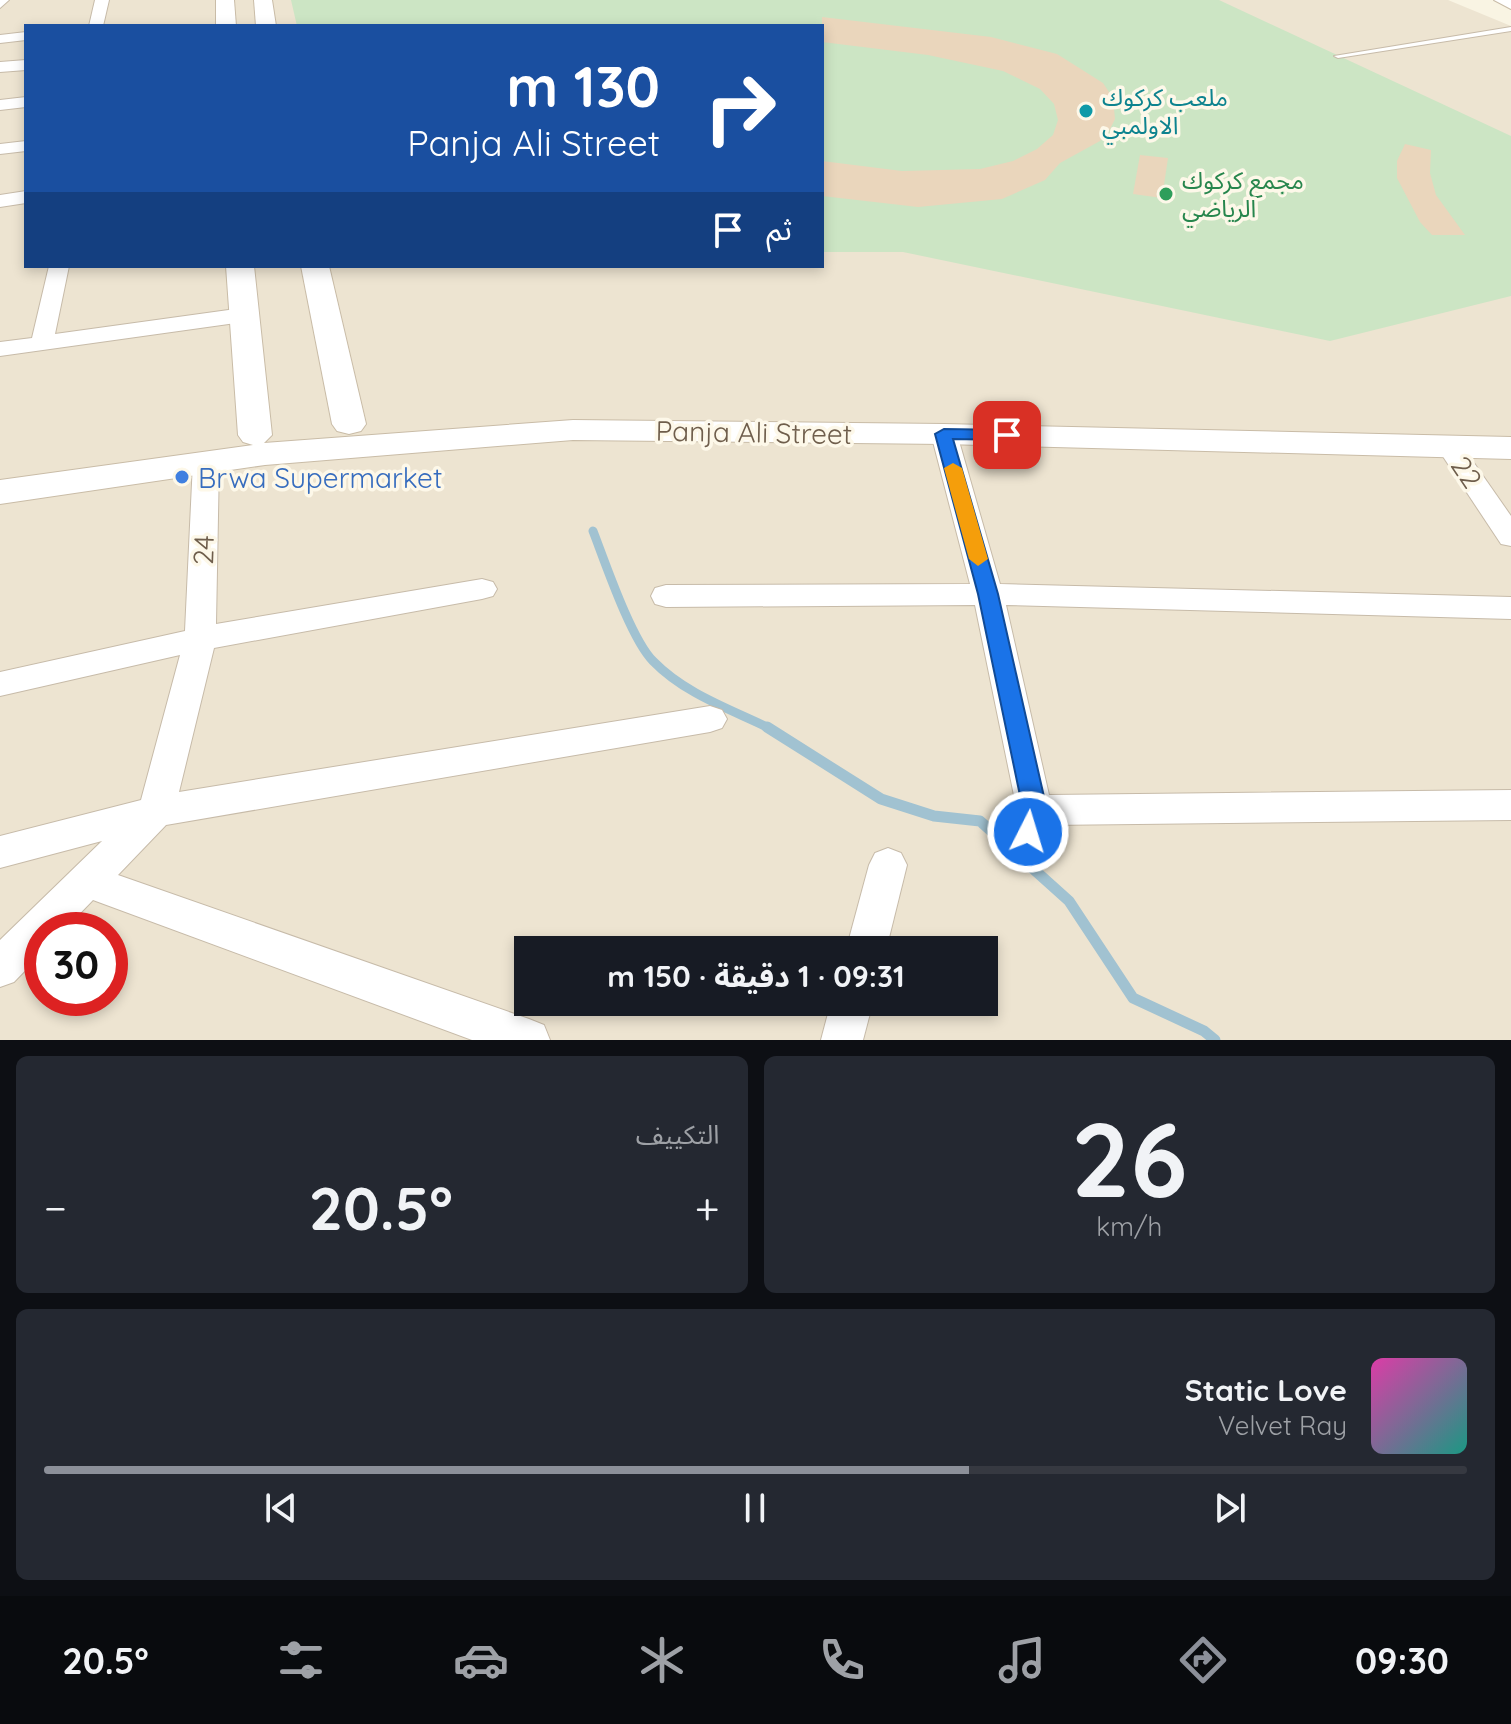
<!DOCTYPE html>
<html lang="ar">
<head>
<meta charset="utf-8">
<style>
  :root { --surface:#171b24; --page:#242831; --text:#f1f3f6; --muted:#9ea1a6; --line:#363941; --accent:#8c9099 }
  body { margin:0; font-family:Quicksand,"Noto Sans Arabic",sans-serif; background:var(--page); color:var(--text); direction:rtl; height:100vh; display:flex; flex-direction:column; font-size:30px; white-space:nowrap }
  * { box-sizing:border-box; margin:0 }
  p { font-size:26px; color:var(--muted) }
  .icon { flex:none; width:44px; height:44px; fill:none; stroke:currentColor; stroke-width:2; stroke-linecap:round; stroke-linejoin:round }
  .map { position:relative; height:1040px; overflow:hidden; direction:ltr }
  .side { display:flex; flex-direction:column; gap:16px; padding:16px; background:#0d0f14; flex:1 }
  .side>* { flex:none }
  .hud { position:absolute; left:24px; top:24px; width:800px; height:244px; border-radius:0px; box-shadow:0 4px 12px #0003; direction:rtl; background:#1a4fa0; color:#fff; overflow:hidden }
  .speed { position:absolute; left:24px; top:912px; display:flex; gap:16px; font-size:40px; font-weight:700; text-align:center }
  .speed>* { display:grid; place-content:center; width:104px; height:104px; border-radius:50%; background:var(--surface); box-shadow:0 4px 12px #0003; line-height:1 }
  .speed .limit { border:12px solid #d22; background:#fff; color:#111 }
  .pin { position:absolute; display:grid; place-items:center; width:68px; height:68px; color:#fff; margin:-34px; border-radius:16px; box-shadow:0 4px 12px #0006 }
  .me { position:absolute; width:88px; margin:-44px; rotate:5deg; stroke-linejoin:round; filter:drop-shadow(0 0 6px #0008) }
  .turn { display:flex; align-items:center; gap:28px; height:168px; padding:0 32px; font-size:36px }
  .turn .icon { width:104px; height:104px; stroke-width:2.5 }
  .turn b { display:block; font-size:56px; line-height:68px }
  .then { display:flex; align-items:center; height:76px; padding:0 32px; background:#0003; gap:16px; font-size:30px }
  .big { font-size:60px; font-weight:700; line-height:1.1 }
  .side .card { flex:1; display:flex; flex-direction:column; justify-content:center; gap:12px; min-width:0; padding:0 28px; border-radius:12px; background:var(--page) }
  .side .dial { align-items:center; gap:0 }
  .dial b { font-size:104px; line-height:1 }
  .song { display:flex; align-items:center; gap:24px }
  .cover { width:96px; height:96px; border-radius:12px; background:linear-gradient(135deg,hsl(320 70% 55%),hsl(170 70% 35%)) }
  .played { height:8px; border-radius:4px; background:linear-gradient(90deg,var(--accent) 65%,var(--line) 65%) }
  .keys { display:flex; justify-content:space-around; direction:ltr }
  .heat { display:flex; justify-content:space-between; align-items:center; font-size:44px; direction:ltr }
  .side .tiles { flex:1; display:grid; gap:16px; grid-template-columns:1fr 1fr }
  .card:last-child { grid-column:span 2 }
  .trip { position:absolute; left:514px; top:936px; width:484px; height:80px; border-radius:0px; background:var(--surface); box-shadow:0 4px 12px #0003; font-weight:700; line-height:80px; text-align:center; direction:rtl }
  .tab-bar { display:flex; height:128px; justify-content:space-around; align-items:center; background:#090b0e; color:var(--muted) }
  .tab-bar .icon { width:56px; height:56px }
  .tab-bar .current { color:var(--accent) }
  .tab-bar b { font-size:36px; color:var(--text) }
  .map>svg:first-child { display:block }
  .residential { fill:#ede4d1; fill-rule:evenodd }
  .green { fill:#cce5c4 }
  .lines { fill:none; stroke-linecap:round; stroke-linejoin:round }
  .stream-far1 { stroke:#a1c2d1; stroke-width:9 }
  .stream { stroke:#a1c2d1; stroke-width:11 }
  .building { fill:#ead6bc }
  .lane-casing { stroke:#c7bba9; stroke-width:2 }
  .street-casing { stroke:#c7bba9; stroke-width:2 }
  .secondary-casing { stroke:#c9bca7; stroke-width:2 }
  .lane { fill:#fff; fill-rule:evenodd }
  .street { fill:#fff; fill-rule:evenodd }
  .secondary { fill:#fff; fill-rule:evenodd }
  .route { fill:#1a73e8; stroke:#114b97; stroke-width:2 }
  .slow { fill:#f59e0b }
  .culture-dot { fill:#0f9aa8; stroke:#fdf8e9; stroke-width:3 }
  .leisure-dot { fill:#2e9e5b; stroke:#fdf8e9; stroke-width:3 }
  .shop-dot { fill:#3f7fe0; stroke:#fdf8e9; stroke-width:3 }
  .labels { text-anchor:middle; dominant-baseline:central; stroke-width:7; stroke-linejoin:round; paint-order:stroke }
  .far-culture-label { font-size:24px; fill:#0d838f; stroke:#fdf8e9; text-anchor:start }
  .far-leisure-label { font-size:24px; fill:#27864d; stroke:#fdf8e9; text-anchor:start }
  .street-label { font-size:28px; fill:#6f5e4c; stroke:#fdf8e9 }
  .shop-label { font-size:28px; fill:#366cbe; stroke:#fdf8e9; text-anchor:start }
</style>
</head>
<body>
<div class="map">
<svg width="1511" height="1040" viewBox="0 0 1511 1040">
  <rect width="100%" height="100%" fill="#f9f4e3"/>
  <path class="residential" d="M0 0H1448L1511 26V1040H0ZM26 26H822V266H26ZM42 930H110V998H42ZM528 950H984V1002H528Z"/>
  <path class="green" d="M291 0H1219L1511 136V296L1330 341 903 252H822V26H297Z"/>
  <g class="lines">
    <path class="stream-far1" d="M593 531C605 562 631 639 653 661 685 694 730 709 771 729"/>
    <path class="stream" d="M767 727 881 799 934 816 980 821 1069 901 1133 998 1204 1031 1215 1040"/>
  </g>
  <g class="building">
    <path d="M822 17 991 37 1057 54 1103 83 1113 98 1115 119 1108 133 1100 141 1060 163 1045 180 1002 199 918 207 822 196V161L902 171 980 169 1013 161 1037 149 1053 135 1058 120 1054 104 1040 89 1003 71 928 55 822 42Z"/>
    <path d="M1405 144 1431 150 1430 173 1436 195 1465 235H1432L1420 222 1397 178V161Z"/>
    <path d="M1140 155 1168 158 1162 198 1133 194Z"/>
  </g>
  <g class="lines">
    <g class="lane-casing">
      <path id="lane" d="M1511 27V31L1338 58 1334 56Z"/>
    </g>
    <g class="street-casing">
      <g id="street">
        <path d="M0 0H9L0 8Z"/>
        <path d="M95 0H109L103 26H89Z"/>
        <path d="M26 32V40L0 43V35Z"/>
        <path d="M26 60V70L0 72V62Z"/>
        <path d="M26 97V107L0 110V100Z"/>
        <path d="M26 141V151L0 154V144Z"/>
        <path d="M26 191V203L0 207V195Z"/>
        <path d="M49 266H69L55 334 243 308 254 315 243 322 0 356V342L32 338Z"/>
        <path d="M944 426 953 429 957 434 1000 584 1511 597V619L1006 605 1049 795 1511 790V820L1048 825 1041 843 1028 848 1015 843 1010 832 1017 810 975 605 666 607 655 604 651 596 655 588 666 585 970 584 931 434 935 429Z"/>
        <path d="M1449 438 1458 440 1511 516V546L1501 544 1436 446 1440 440Z"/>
        <path d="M206 454 215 456 219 462 216 624 482 579 493 582 497 589 493 596 482 599 214 648 179 792 710 706 722 710 727 719 722 728 710 732 166 825 118 875 529 1019 544 1025 550 1040H472L93 900 64 930H42V953L14 982 0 987V940L102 841 0 868V836L141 800 180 655 0 696V672L185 631 193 462 197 456Z"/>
        <path d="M888 848 901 853 907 865 886 950H846L869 865 875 853Z"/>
        <path d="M831 1002H873L863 1040H821Z"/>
      </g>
    </g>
    <g class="secondary-casing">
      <g id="secondary">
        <path d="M216 0H234L236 26H216Z"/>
        <path d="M254 0H272L276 26H256Z"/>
        <path d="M1494 0H1511V9Z"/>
        <path d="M226 266H254L272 435 264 443 573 420 944 424 1511 437V459L944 444 573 440 265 465 0 504V480L253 445 243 442 238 435Z"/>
        <path d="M301 266H329L366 424 361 431 349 434 337 431 332 424Z"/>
      </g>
    </g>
    <use href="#lane" class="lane"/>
    <use href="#street" class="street"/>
    <use href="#secondary" class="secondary"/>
  </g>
  <path class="route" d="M944 429 1007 430 1015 435 1007 440 953 439 998 594 1047 810 1036 840 1028 843 1020 840 1016 832 1023 810 978 594 935 434Z"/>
  <path class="slow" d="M953 463 962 468 988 559 978 566 969 559 944 468Z"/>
  <circle class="culture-dot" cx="1086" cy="111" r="8"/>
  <circle class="leisure-dot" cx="1166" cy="194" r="8"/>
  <circle class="shop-dot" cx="182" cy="477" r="8"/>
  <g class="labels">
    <g class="far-culture-label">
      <text x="1102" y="97">ملعب كركوك<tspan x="1102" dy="28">الاولمبي</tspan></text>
    </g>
    <g class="far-leisure-label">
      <text x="1182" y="180">مجمع كركوك<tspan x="1182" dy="28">الرياضي</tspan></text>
    </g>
    <g class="street-label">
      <text transform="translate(754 432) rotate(1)">Panja Ali Street</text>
      <text transform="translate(1467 472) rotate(56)">22</text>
      <text transform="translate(203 550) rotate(-88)">24</text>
    </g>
    <g class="shop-label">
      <text x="198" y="477">Brwa Supermarket</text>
    </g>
  </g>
</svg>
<div class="speed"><div class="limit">30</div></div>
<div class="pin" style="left:1007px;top:435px;background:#d93025"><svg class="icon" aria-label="arrive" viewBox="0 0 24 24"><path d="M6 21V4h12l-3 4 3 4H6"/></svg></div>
<svg class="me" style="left:1028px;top:832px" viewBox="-20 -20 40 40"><circle r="17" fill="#1a73e8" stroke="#fff" stroke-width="3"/><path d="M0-11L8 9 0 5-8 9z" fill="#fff"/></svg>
<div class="trip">09:31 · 1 دقيقة · 150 m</div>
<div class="hud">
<div class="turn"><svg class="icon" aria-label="right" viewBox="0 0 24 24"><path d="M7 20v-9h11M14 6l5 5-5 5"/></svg><div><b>130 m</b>Panja Ali Street</div></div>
<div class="then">ثم<svg class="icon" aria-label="arrive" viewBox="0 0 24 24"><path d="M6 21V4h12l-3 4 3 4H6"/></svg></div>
</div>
</div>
<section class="side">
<div class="tiles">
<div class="card dial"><b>26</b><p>km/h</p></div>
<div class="card"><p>التكييف</p>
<div class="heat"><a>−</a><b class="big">20.5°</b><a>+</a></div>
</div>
<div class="card">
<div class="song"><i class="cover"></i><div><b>Static Love</b><p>Velvet Ray</p></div></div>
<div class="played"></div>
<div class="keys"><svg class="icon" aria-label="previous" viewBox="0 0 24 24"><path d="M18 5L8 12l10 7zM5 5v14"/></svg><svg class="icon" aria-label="pause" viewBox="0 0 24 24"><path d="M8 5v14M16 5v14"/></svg><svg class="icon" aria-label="next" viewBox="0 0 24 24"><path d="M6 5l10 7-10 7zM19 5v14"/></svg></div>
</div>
</div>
</section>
<nav class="tab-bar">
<b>09:30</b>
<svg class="icon current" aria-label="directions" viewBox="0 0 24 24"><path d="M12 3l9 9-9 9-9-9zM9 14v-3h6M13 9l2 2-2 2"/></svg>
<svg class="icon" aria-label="music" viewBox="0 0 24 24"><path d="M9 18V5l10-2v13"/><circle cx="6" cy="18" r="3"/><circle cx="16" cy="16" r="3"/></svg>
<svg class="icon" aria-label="phone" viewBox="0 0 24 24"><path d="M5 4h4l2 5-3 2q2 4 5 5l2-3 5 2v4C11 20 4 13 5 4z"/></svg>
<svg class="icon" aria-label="climate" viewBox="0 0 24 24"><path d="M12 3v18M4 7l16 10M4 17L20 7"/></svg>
<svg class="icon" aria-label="car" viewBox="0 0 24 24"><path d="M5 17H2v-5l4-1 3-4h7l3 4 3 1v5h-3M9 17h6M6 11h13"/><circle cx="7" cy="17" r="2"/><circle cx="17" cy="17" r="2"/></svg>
<svg class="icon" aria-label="filters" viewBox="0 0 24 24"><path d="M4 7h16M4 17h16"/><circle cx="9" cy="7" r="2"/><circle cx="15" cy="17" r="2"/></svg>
<b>20.5°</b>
</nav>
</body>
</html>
